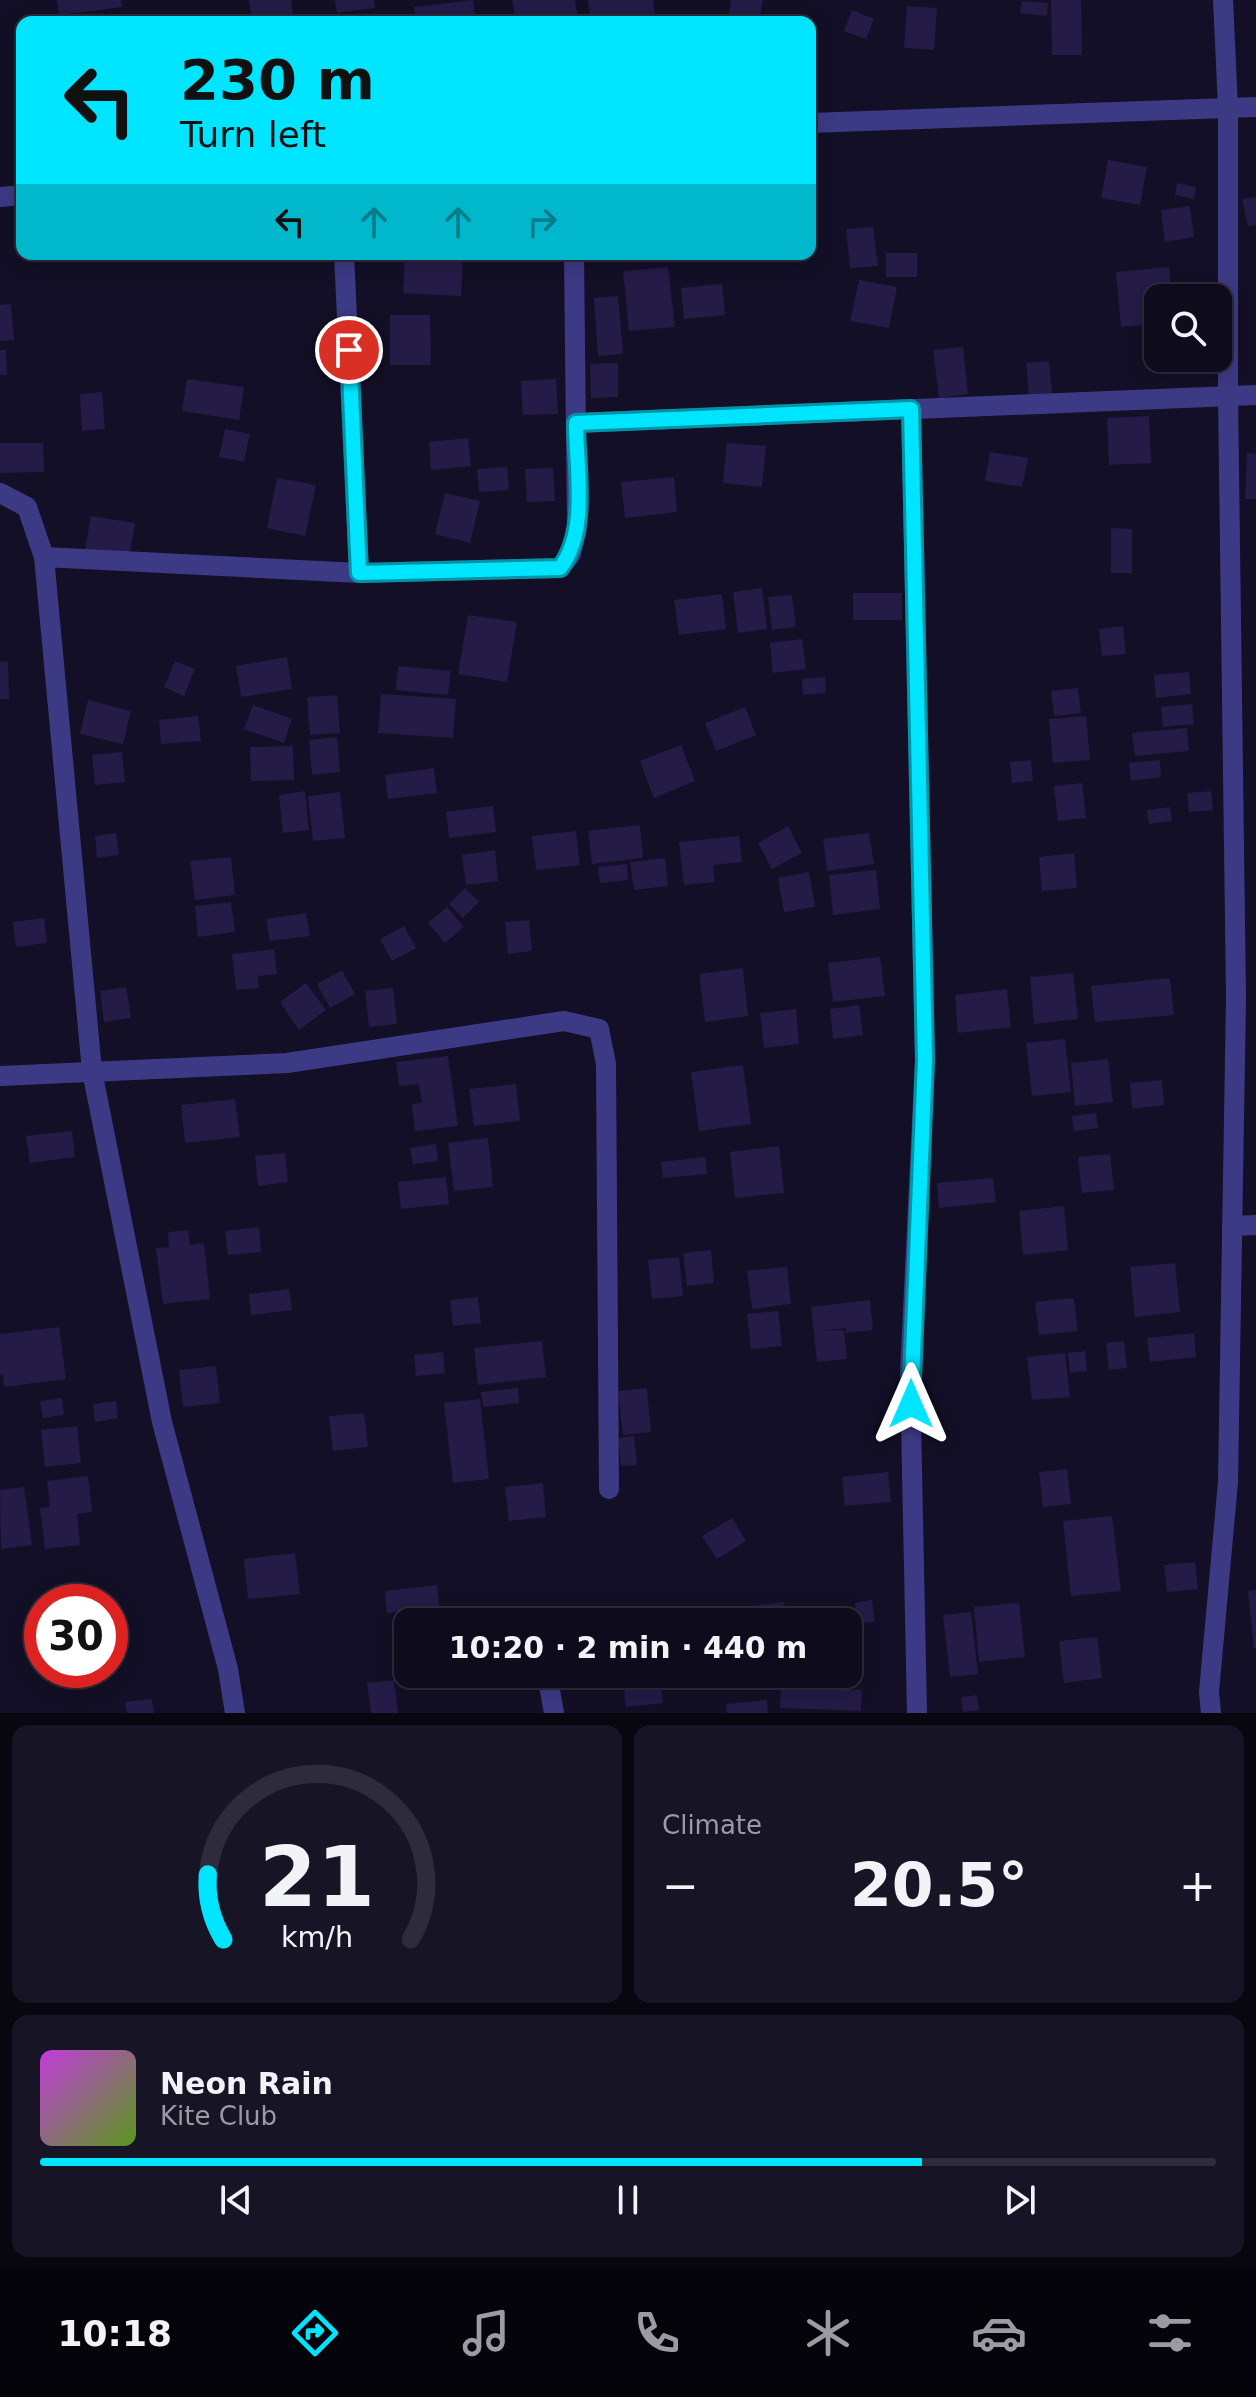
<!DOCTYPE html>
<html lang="en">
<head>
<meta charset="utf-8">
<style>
  :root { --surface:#0e0b1c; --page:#171425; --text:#f1f3f6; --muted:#9b9ba3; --line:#2e2b3b; --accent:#00e5ff }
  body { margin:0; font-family:"DejaVu Sans",sans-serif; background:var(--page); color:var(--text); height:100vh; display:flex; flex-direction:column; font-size:30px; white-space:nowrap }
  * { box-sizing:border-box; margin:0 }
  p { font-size:26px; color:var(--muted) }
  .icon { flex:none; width:44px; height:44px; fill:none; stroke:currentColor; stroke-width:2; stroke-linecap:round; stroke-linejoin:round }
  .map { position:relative; height:1713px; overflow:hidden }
  .details { display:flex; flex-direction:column; gap:12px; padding:12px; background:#08060f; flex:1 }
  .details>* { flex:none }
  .top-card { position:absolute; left:16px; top:16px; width:800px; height:244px; border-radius:16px; box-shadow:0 4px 20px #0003,0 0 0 2px var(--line); background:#00e5ff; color:#111; overflow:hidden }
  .buttons { position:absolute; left:1144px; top:284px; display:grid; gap:16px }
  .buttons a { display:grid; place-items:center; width:88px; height:88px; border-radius:16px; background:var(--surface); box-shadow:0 4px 20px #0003,0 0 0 2px var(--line); font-size:40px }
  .speed { position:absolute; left:24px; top:1584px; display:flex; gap:16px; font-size:40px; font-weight:700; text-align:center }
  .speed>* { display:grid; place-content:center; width:104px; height:104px; border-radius:50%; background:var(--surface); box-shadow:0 4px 20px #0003,0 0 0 2px var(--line); line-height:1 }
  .speed .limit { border:12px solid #d22; background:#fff; color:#111 }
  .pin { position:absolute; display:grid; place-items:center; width:68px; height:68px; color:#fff; margin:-34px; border:4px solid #fff; border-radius:50%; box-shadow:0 2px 8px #0007 }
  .me { position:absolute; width:88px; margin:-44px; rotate:0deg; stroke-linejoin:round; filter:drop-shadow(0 0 6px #0008) }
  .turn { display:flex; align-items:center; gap:28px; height:168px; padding:0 32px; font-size:36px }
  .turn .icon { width:104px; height:104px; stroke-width:2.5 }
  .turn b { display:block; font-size:56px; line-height:68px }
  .lanes { display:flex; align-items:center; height:76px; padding:0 32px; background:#0003; justify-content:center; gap:40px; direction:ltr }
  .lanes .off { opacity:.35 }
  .big { font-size:60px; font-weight:700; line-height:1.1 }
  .details .widget { flex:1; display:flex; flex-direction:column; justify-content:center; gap:12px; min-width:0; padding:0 28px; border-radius:16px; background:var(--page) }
  .details .dial { align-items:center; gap:0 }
  .dial svg { height:208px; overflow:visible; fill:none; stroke:var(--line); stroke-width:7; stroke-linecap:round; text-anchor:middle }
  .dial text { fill:var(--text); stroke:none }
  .song { display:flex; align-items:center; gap:24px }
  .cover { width:96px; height:96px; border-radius:12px; background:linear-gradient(135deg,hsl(290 70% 55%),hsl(90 70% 35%)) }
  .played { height:8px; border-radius:4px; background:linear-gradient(90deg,var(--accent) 75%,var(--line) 75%) }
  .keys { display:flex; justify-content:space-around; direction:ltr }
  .heat { display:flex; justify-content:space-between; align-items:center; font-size:44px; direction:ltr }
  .details .tiles { flex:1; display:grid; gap:12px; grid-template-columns:1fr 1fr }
  .widget:last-child { grid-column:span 2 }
  .trip { position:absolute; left:394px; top:1608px; width:468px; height:80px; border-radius:16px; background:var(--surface); box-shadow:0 4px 20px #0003,0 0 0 2px var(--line); font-weight:700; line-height:80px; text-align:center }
  .menu { display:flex; height:128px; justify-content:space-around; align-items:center; background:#06040b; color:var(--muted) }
  .menu .icon { width:56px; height:56px }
  .menu .on { color:var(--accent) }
  .menu b { font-size:36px; color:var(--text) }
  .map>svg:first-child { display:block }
  .building { fill:#241b47 }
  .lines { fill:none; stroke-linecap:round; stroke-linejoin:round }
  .minor { stroke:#3d3a85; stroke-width:20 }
  .route-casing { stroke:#0095a6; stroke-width:20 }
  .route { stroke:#00e5ff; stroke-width:14 }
</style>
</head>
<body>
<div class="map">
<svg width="1256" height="1713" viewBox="0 0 1256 1713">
  <rect width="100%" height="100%" fill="#130f26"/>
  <g class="building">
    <path d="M57 0H121L122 7 59 15Z"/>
    <path d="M249 0H291L293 13 252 20Z"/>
    <path d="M335 0H374L375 8 337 13Z"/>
    <path d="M473 0 476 22H416L414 7Z"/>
    <path d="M512 0H575L578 22H516Z"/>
    <path d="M588 0H653L656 22H626V19L591 22Z"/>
    <path d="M731 0H763L759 22 728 19Z"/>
    <path d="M1051 0H1081L1082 55H1052Z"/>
    <path d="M1022 1 1048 3 1047 16 1020 13Z"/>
    <path d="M907 6 937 8 934 50 904 48Z"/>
    <path d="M852 10 874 19 866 39 844 31Z"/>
    <path d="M1108 160 1147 167 1140 205 1101 198Z"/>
    <path d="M1177 183 1196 187 1194 199 1175 195Z"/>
    <path d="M1256 197V225L1248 226 1242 199Z"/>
    <path d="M1190 206 1194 237 1165 242 1161 210Z"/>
    <path d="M873 227 878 266 850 268 846 229Z"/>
    <rect x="886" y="253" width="31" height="24"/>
    <path d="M405 255 463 258 461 296 403 293Z"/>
    <path d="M668 267 675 327 629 331 623 271Z"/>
    <path d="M1169 267 1172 298H1158V303L1147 304 1149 324 1121 327 1116 272Z"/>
    <path d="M859 280 897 287 889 328 850 321Z"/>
    <path d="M722 284 725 315 684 319 681 288Z"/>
    <path d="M618 296 623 354 598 356 594 298Z"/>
    <path d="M11 304 14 340 0 341V305Z"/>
    <path d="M390 315H430L431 365H390Z"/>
    <path d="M963 347 968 394 939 398 933 350Z"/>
    <path d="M0 350H6L7 375H0Z"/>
    <path d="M1049 361 1052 393 1029 395 1026 363Z"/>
    <path d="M618 363V397L591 398 590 364Z"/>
    <path d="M187 379 244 387 239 420 182 411Z"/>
    <path d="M556 379 558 414 523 415 521 381Z"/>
    <path d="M102 392 105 429 82 431 80 394Z"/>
    <path d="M1149 416 1151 463 1109 465 1107 418Z"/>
    <path d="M225 429 250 434 244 462 219 457Z"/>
    <path d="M468 438 471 466 431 470 429 442Z"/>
    <path d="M0 443H43L44 472 0 473Z"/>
    <path d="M727 443 766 446 762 487 723 483Z"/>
    <path d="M990 452 1028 458 1022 487 985 481Z"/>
    <path d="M1247 453 1256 454V499H1245Z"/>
    <path d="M507 467 509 490 479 492 477 469Z"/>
    <path d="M553 468 555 501 527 502 525 469Z"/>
    <path d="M674 477 677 512 625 518 621 482Z"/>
    <path d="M277 478 316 485 305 536 267 528Z"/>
    <path d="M445 493 480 501 470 543 435 534Z"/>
    <path d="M91 516 135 523 129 557 85 550Z"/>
    <path d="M1111 528 1132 529V573H1111Z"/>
    <path d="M762 588 767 629 738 633 733 592Z"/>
    <rect x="853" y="593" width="49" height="27"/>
    <path d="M722 594 726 629 679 635 674 600Z"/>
    <path d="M792 595 796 627 772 630 768 597Z"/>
    <path d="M468 615 517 622 507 682 458 674Z"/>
    <path d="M1123 626 1126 654 1102 656 1099 629Z"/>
    <path d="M802 639 806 669 773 673 770 643Z"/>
    <path d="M287 657 292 689 241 697 236 666Z"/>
    <path d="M8 661 9 699H0V662Z"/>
    <path d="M175 661 195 669 184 696 164 687Z"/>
    <path d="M398 666 451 671 448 695 396 690Z"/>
    <path d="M1189 672 1191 694 1156 698 1154 675Z"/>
    <path d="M825 677 826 693 803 695 802 679Z"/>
    <path d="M1078 688 1081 713 1054 716 1051 691Z"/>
    <path d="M381 694 456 699 453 738 378 733Z"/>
    <path d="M337 695 340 733 310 735 307 697Z"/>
    <path d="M88 700 131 711 123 744 80 734Z"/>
    <path d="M1192 704 1194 724 1163 727 1161 707Z"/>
    <path d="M253 705 292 719 284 743 244 729Z"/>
    <path d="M745 707 756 735 716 751 705 723Z"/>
    <path d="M198 716 201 741 161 744 159 720Z"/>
    <path d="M1086 716 1090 760 1053 763 1049 719Z"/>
    <path d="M1187 728 1189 751 1135 756 1132 733Z"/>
    <path d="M337 737 340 772 312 775 309 740Z"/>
    <path d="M681 745 695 781 654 798 640 761Z"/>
    <path d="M293 746 294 780 251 781 250 747Z"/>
    <path d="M122 752 125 782 95 785 92 755Z"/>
    <path d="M1031 760 1033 781 1012 783 1010 762Z"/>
    <path d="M1160 760 1161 777 1131 781 1129 763Z"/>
    <path d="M434 768 437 793 388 799 385 775Z"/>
    <path d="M1082 783 1086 818 1058 821 1054 786Z"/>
    <path d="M305 791 309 830 283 833 279 795Z"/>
    <path d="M1211 791 1213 810 1189 812 1187 793Z"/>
    <path d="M340 792 345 838 313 841 308 796Z"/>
    <path d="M493 806 496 832 449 838 446 812Z"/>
    <path d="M1170 807 1172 821 1149 824 1147 810Z"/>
    <path d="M640 825 643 858 592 864 588 831Z"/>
    <path d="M788 826 802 853 772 869 758 843Z"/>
    <path d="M576 831 580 865 536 870 532 836Z"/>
    <path d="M116 833 119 855 97 858 95 836Z"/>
    <path d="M869 833 874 864 827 871 823 839Z"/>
    <path d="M739 836 742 862 713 865 715 882 684 885 679 842Z"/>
    <path d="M495 850 498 881 466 885 462 855Z"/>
    <path d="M1074 853 1077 888 1042 891 1039 857Z"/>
    <path d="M231 857 235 895 195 900 190 861Z"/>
    <path d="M665 858 668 886 634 890 630 862Z"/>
    <path d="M627 864 628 880 600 883 598 867Z"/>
    <path d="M876 870 880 909 833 915 829 875Z"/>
    <path d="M809 872 815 907 784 912 778 878Z"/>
    <path d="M465 888 479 902 463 918 449 904Z"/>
    <path d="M231 902 235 932 198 937 195 906Z"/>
    <path d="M447 907 464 927 445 943 428 923Z"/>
    <path d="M306 913 310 936 270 941 266 919Z"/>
    <path d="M44 918 47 943 16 947 13 922Z"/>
    <path d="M529 920 532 951 508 954 505 922Z"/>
    <path d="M404 926 416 948 392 961 380 939Z"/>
    <path d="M274 949 277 974 258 976 259 988 236 990 232 954Z"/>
    <path d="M880 957 885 996 833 1002 828 963Z"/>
    <path d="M743 968 748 1016 705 1022 699 974Z"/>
    <path d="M342 970 355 994 330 1008 317 984Z"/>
    <path d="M1073 973 1078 1019 1034 1024 1030 977Z"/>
    <path d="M1170 978 1174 1015 1095 1022 1091 986Z"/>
    <path d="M306 983 326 1010 299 1030 280 1002Z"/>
    <path d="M126 987 131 1018 104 1022 100 991Z"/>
    <path d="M393 988 397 1024 369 1027 365 991Z"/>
    <path d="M1007 989 1011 1027 958 1033 955 995Z"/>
    <path d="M859 1005 863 1035 833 1039 830 1009Z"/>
    <path d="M796 1009 799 1044 764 1048 760 1013Z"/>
    <path d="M1065 1039 1071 1092 1032 1096 1026 1043Z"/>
    <path d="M448 1056 458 1126 415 1131 412 1104 422 1103 419 1084 399 1086 396 1062Z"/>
    <path d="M1108 1059 1113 1102 1075 1106 1071 1063Z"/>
    <path d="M743 1065 751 1124 699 1131 691 1072Z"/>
    <path d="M1162 1080 1164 1105 1132 1109 1130 1083Z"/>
    <path d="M516 1084 520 1121 474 1126 469 1089Z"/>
    <path d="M235 1099 240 1137 185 1143 181 1105Z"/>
    <path d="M1096 1113 1098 1128 1074 1131 1072 1116Z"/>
    <path d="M72 1131 75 1157 30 1163 26 1136Z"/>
    <path d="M488 1138 493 1187 454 1191 448 1143Z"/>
    <path d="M436 1144 438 1161 413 1164 410 1148Z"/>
    <path d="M779 1146 784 1193 735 1198 730 1152Z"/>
    <path d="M285 1153 288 1182 258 1186 255 1156Z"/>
    <path d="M1110 1154 1114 1190 1082 1193 1078 1157Z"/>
    <path d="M705 1157 707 1174 663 1178 661 1162Z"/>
    <path d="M446 1177 449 1204 401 1209 398 1182Z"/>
    <path d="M993 1178 996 1202 939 1208 937 1183Z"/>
    <path d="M1064 1206 1068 1250 1023 1255 1019 1211Z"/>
    <path d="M259 1227 261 1252 228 1255 225 1231Z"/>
    <path d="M188 1230 190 1245 204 1243 210 1299 163 1304 156 1248 169 1247 168 1232Z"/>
    <path d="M711 1250 714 1283 687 1286 683 1253Z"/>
    <path d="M679 1257 683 1296 652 1299 648 1260Z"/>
    <path d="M1175 1263 1180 1312 1135 1317 1130 1267Z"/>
    <path d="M787 1267 791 1304 752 1309 747 1271Z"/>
    <path d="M289 1289 292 1310 251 1315 249 1294Z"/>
    <path d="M478 1297 481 1323 453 1326 450 1300Z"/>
    <path d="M1074 1298 1078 1331 1039 1335 1035 1302Z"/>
    <path d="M870 1300 873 1330 846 1333V1328L819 1331 844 1330 847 1359 817 1362 811 1307Z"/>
    <path d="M778 1311 782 1346 751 1349 747 1314Z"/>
    <path d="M59 1327 66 1379 4 1387 3 1375H0V1334Z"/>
    <path d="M1194 1333 1196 1357 1150 1362 1147 1338Z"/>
    <path d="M542 1341 546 1377 478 1385 474 1348Z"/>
    <path d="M1124 1341 1127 1368 1109 1370 1106 1343Z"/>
    <path d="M1085 1351 1087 1371 1070 1373 1068 1353Z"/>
    <path d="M443 1352 445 1373 416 1376 414 1355Z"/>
    <path d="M1065 1353 1070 1397 1032 1400 1027 1357Z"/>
    <path d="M216 1366 220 1403 183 1407 179 1370Z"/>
    <path d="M518 1388 519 1403 483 1407 481 1392Z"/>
    <path d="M647 1388 651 1432 623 1435 618 1391Z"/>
    <path d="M62 1398 64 1415 43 1418 40 1401Z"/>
    <path d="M480 1399 489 1479 453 1483 444 1403Z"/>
    <path d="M116 1401 118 1418 95 1422 93 1404Z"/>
    <path d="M364 1413 368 1447 333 1451 329 1416Z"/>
    <path d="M77 1426 81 1463 45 1467 41 1430Z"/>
    <path d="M634 1436 637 1465 621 1466 618 1438Z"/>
    <path d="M1067 1469 1071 1504 1043 1507 1039 1472Z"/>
    <path d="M888 1472 891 1502 845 1506 842 1477Z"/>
    <path d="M88 1476 92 1512 77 1514 80 1545 45 1549 40 1508 50 1507 47 1481Z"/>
    <path d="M543 1483 546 1517 509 1521 505 1487Z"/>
    <path d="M24 1487 32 1545 1 1549 0 1490Z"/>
    <path d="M1112 1516 1121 1591 1071 1596 1063 1521Z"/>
    <path d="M732 1518 746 1541 717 1559 702 1536Z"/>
    <path d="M295 1553 300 1594 248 1599 244 1559Z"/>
    <path d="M1195 1562 1198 1589 1167 1592 1164 1565Z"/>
    <path d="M437 1585 439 1607 387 1613 385 1591Z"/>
    <path d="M1256 1590V1648H1254L1248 1591Z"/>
    <path d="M872 1600 875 1622 857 1623 855 1603Z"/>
    <path d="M784 1602 786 1622H745L744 1607Z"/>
    <path d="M1019 1603 1025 1657 979 1662 974 1607Z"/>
    <path d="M971 1612 978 1674 950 1677 943 1615Z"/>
    <path d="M42 1625V1669H40L35 1626Z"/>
    <path d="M1097 1637 1102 1678 1064 1683 1059 1641Z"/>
    <path d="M622 1674H660L663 1703 626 1707Z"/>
    <path d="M802 1674H832V1679L803 1682Z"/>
    <path d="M394 1680 398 1713H371L367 1683Z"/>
    <path d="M781 1687 862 1690 861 1711 780 1708Z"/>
    <path d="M977 1695 979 1710 963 1712 961 1697Z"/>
    <path d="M152 1699 154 1713H127L125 1702Z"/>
    <path d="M767 1700 768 1713H727L726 1704Z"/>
  </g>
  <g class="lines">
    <g class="minor">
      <path d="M810 123 1256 107"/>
      <path d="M0 197 22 195"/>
      <path d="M344 254 359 573"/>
      <path d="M911 409 925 1060 910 1373 917 1713"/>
      <path d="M576 423 1256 395"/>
      <path d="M0 493 27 507 44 557 92 1071 162 1422 228 1669 235 1713"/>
      <path d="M44 557 359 573 560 568 571 554 577 529 574 254"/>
      <path d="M0 1076 287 1063 564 1021 599 1029 606 1064 609 1489"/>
      <path d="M1232 1226 1256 1225"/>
      <path d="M547 1674 554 1713"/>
      <path d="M1211 1713 1209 1692 1228 1482 1236 997 1228 395V107L1223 0"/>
    </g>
  </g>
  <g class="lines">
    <g class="route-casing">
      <path id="route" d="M349 350 359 573 560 568C589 531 576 467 576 423L911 409 925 1060 911 1404"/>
    </g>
    <use href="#route" class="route"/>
  </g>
</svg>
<div class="buttons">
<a><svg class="icon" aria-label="search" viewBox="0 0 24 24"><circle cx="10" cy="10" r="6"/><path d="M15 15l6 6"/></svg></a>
</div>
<div class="speed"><div class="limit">30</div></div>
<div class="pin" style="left:349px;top:350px;background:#d93025"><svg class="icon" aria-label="arrive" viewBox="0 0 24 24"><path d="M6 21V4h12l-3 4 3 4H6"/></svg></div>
<svg class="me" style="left:911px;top:1404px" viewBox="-20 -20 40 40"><path d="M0-17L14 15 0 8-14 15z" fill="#00e5ff" stroke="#fff" stroke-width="4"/></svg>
<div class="trip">10:20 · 2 min · 440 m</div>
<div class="top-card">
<div class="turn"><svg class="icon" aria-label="left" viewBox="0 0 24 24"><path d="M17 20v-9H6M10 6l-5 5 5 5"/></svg><div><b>230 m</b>Turn left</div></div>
<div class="lanes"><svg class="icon" aria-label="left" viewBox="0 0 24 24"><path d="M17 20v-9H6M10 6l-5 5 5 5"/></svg><svg class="icon off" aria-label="ahead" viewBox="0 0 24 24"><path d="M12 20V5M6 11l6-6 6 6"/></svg><svg class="icon off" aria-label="ahead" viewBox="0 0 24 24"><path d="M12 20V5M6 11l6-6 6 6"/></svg><svg class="icon off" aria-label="right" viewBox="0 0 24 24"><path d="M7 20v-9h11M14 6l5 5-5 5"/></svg></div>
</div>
</div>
<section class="details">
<div class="tiles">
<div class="widget dial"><svg viewBox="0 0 100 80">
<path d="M14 69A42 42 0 1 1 86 69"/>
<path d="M14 69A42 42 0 0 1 8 44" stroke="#00e5ff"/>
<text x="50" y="56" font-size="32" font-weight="700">21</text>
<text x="50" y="72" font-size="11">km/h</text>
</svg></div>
<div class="widget"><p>Climate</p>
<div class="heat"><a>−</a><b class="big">20.5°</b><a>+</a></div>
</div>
<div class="widget">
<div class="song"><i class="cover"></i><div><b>Neon Rain</b><p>Kite Club</p></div></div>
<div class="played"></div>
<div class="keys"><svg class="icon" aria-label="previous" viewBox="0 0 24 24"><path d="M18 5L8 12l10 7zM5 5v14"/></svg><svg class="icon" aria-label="pause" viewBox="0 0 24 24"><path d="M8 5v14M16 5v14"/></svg><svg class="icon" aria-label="next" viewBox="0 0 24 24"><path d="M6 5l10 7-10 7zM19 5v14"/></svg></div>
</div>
</div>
</section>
<nav class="menu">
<b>10:18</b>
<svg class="icon on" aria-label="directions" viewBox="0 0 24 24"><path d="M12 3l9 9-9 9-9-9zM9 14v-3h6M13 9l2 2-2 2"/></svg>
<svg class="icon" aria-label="music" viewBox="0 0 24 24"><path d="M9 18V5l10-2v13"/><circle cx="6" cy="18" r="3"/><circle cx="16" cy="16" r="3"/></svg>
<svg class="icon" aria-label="phone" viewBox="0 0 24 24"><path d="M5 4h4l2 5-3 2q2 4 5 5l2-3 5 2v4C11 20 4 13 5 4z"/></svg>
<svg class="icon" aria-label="climate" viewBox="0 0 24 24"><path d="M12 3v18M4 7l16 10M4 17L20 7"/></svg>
<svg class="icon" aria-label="car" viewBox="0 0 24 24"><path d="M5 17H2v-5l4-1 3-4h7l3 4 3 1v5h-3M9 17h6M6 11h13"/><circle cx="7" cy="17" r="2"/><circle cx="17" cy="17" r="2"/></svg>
<svg class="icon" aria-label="filters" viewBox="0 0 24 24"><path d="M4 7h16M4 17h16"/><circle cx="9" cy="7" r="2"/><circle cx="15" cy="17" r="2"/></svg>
</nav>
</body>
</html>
